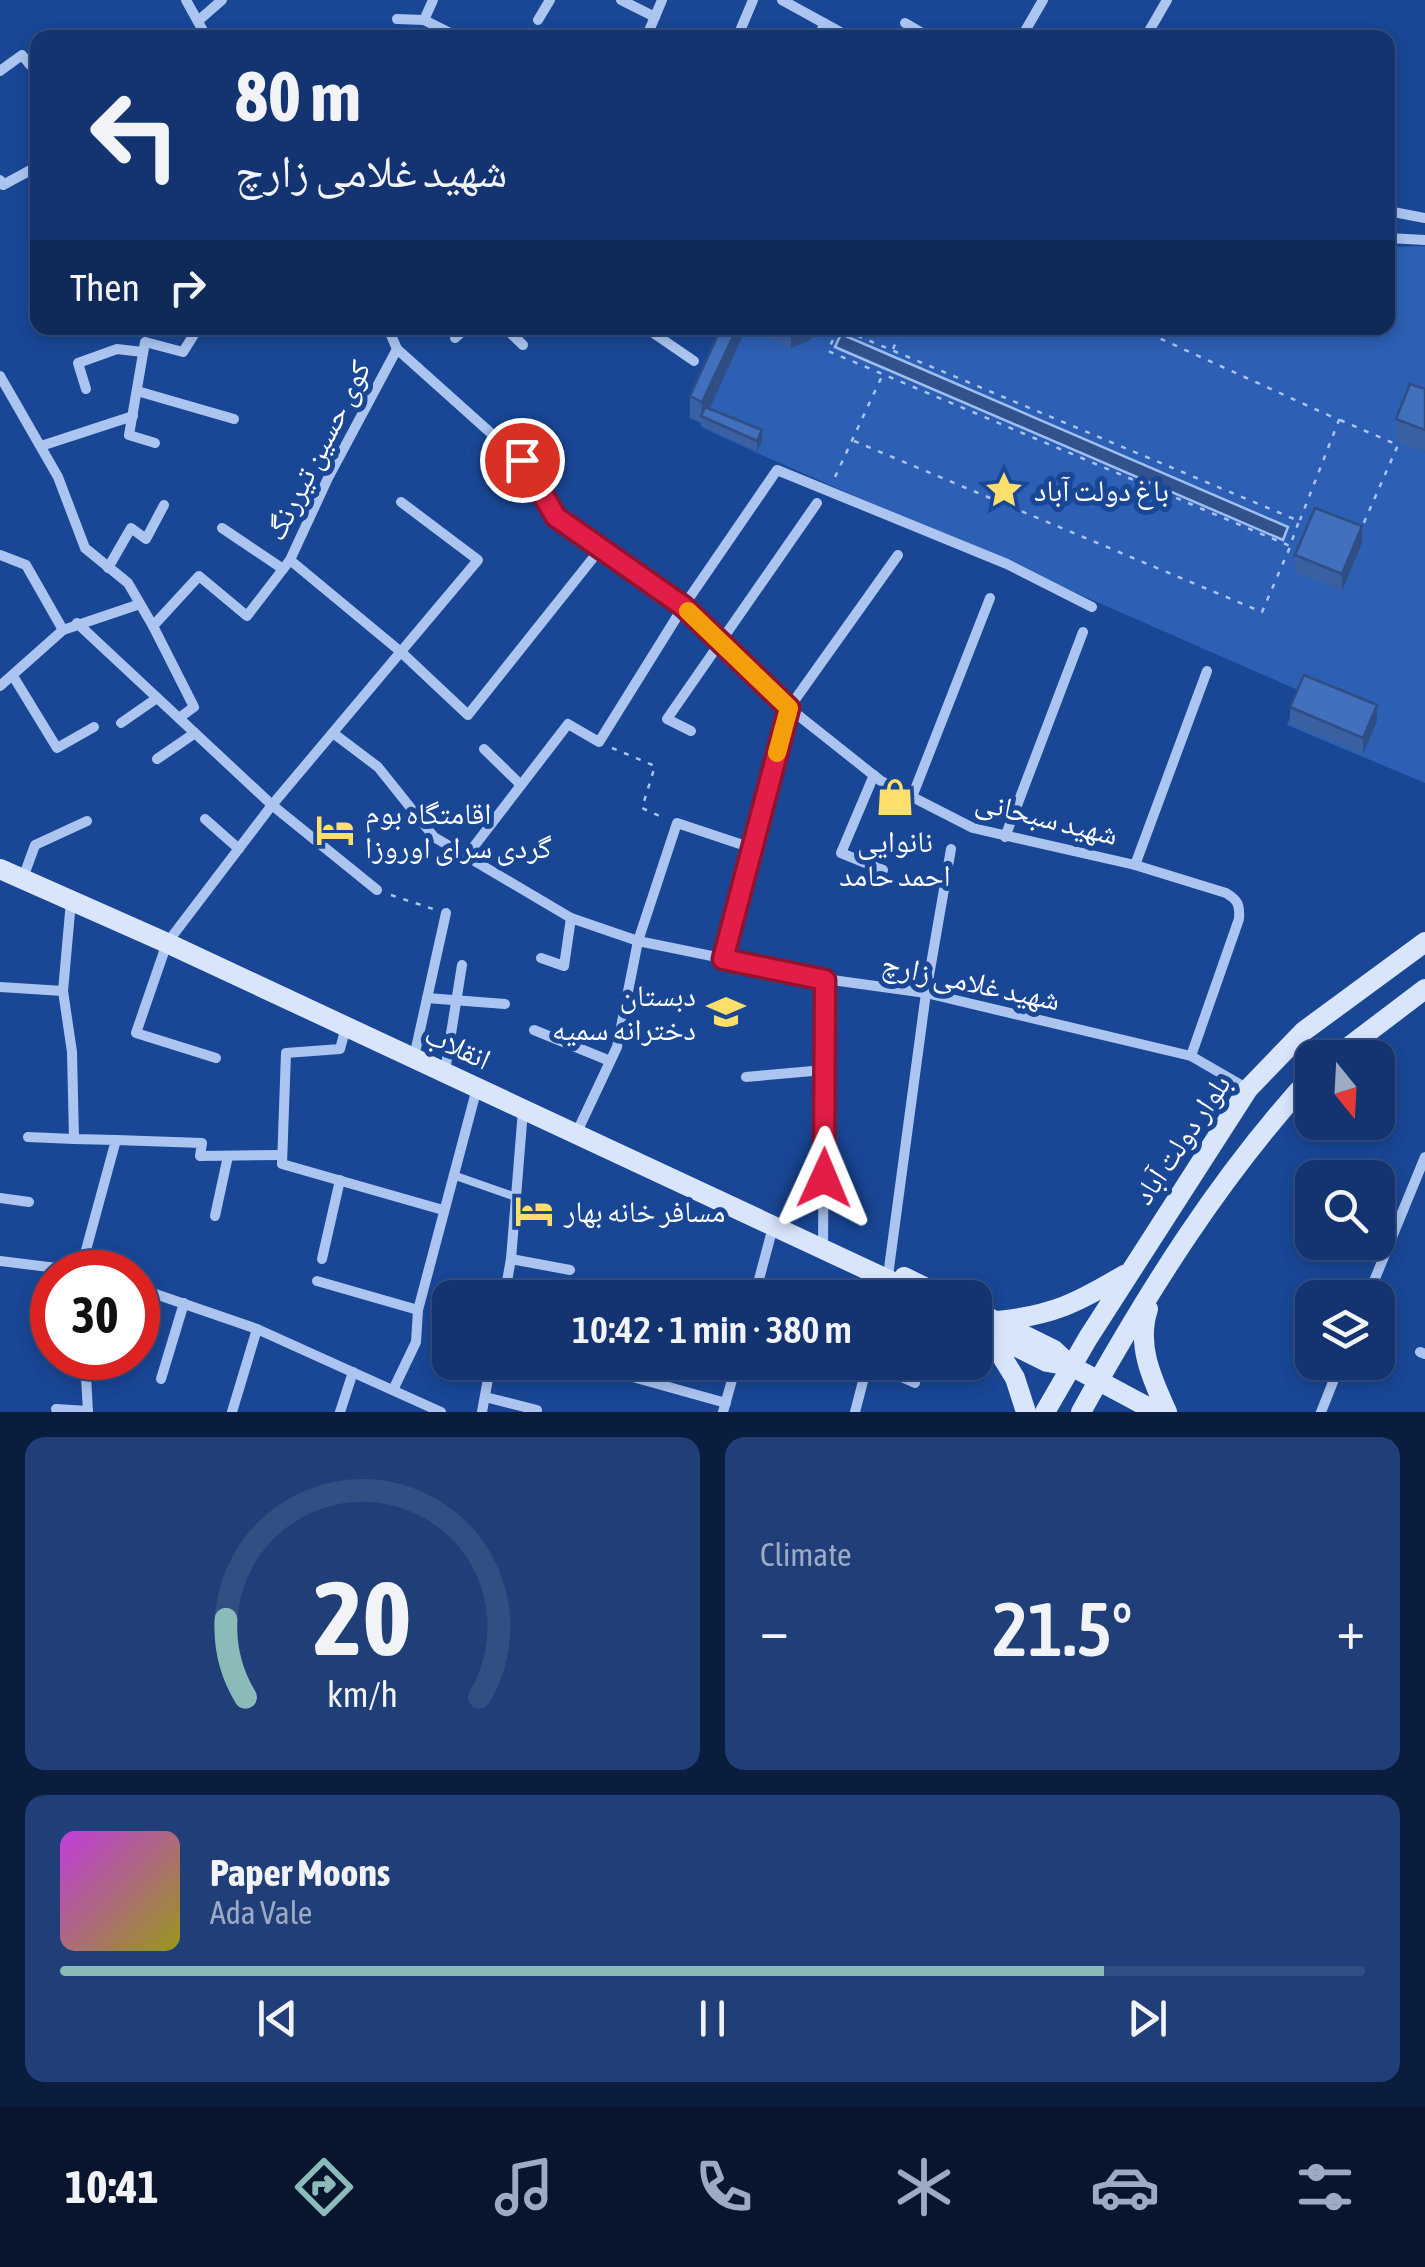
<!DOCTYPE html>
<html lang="en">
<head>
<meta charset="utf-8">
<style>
  :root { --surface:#133470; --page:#203f78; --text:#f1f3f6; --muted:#9daac3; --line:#324f83; --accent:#8bbbb9 }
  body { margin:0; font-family:"Asap Condensed","Noto Naskh Arabic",sans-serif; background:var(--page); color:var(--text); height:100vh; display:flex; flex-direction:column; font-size:38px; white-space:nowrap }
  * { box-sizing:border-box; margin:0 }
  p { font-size:32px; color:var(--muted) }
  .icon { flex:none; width:55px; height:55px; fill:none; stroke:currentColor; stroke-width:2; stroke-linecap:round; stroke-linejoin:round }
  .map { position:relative; height:1412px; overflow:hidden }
  .side { display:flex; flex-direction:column; gap:25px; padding:25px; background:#0a1d3e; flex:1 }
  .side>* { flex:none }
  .guide { position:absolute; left:30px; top:30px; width:1365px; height:305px; border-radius:20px; box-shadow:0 5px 15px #0003,0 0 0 2px var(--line); background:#133470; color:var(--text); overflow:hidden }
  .needle { width:65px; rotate:162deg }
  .controls { position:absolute; left:1295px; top:1040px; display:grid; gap:20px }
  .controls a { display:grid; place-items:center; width:100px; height:100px; border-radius:20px; background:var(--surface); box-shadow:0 5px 15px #0003,0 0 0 2px var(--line); font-size:50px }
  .speed { position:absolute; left:30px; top:1250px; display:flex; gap:20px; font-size:50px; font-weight:700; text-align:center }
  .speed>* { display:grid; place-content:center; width:130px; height:130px; border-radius:50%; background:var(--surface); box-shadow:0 5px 15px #0003,0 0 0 2px var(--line); line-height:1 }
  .speed .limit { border:15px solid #d22; background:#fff; color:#111 }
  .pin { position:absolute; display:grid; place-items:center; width:85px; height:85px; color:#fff; margin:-42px; border:5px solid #fff; border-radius:50%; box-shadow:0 2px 10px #0007 }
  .me { position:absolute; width:110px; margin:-55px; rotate:1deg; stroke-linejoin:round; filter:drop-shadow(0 0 8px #0008) }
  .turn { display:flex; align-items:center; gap:35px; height:210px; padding:0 40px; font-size:45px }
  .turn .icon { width:130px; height:130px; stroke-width:2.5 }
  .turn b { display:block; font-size:70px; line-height:85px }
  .then { display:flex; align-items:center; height:95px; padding:0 40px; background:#0003; gap:20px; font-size:38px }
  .big { font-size:75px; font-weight:600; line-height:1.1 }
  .side .card { flex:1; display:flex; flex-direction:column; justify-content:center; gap:15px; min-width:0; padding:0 35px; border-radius:20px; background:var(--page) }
  .side .dial { align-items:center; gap:0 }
  .dial svg { height:260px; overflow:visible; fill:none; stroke:var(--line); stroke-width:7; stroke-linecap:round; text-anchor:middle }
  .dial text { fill:var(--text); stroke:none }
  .song { display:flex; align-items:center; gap:30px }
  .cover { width:120px; height:120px; border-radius:15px; background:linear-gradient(135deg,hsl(290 70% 55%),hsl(60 70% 35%)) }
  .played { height:10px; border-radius:5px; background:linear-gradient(90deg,var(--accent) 80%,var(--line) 80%) }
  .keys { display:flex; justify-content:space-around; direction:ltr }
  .heat { display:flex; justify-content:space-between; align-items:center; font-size:55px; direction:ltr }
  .side .tiles { flex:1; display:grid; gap:25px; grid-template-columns:1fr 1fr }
  .card:last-child { grid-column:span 2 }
  .trip { position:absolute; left:432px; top:1280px; width:560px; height:100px; border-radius:20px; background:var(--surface); box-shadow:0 5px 15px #0003,0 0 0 2px var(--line); font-weight:600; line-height:100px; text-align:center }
  .menu { display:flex; height:160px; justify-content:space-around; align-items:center; background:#08152d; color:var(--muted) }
  .menu .icon { width:70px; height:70px }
  .menu .on { color:var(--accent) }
  .menu b { font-size:45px; color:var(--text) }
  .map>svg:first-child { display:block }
  .green { fill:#2d5fb4; fill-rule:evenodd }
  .water { fill:#32528d; stroke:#9ebff2; stroke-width:2.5 }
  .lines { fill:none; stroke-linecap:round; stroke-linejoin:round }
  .path { stroke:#abc5f0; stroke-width:2.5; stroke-dasharray:5 8; stroke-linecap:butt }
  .lane { stroke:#abc5f0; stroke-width:8 }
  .street { stroke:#abc5f0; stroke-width:10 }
  .secondary { stroke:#d9e5fb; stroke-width:20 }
  .wall { fill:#3960a2 }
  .shaded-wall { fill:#2e4e84 }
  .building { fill:#4270bc; stroke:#2e4e84; stroke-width:2.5 }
  .route-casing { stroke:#92132f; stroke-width:25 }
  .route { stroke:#e11d48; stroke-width:18 }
  .slow { stroke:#f59e0b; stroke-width:18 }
  .labels { text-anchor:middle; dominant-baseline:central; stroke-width:10; stroke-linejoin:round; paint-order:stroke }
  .street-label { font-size:30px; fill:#fff; stroke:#194695 }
  .poi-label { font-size:30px; fill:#fff; stroke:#194695; text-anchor:start }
</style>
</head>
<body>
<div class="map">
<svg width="1425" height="1412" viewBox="0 0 1425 1412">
  <rect width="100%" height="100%" fill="#194695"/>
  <path class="green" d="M1425 246V411L1396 440 1425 452V783L1287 725 1300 691 757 453 701 427 702 423 689 418 731 328 701 426 757 452 761 441 705 418 746 328H1388V247ZM841 334 1288 527 1283 539 836 347Z"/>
  <path class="water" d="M841 334 1288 527 1283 540 835 347Z"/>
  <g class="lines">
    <g class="path">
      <path d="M838 328 828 351 1290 546 1299 521 839 328"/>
      <path d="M1137 328 1339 420 1300 520"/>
      <path d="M893 349 902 328"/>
      <path d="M1340 420 1398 445 1362 527"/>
      <path d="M854 441 1262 612 1290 547"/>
      <path d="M835 477 882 376"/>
      <path d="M612 748 655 766 642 808 666 819"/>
      <path d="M391 895 436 910"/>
    </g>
    <path class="lane" d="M453 1175 516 1197"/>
    <g class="street">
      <path d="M186 0 207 38"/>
      <path d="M433 0 424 20 460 38"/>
      <path d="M621 0 655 17"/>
      <path d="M782 0 851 38"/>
      <path d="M397 19 424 20"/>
      <path d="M538 20 550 0"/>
      <path d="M198 21 222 0"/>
      <path d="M905 23 931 38"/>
      <path d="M646 38 662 0"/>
      <path d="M737 38 753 0"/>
      <path d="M819 38 824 23"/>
      <path d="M1021 38 1043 0"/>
      <path d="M1145 38 1167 0"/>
      <path d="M0 71 22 55 30 65 38 60"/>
      <path d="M0 180 3 185 38 166"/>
      <path d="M1388 211 1425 218"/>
      <path d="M1388 238 1425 240"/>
      <path d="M388 328 397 349"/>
      <path d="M505 328 523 345"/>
      <path d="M646 328 694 361"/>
      <path d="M455 338 466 328"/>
      <path d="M0 376 58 477 85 548 128 583 153 626 199 576 247 616 290 560 328 478 397 349 522 461 556 517 683 607 789 708 881 781 973 828 1135 865 1226 893C1238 900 1240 905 1239 919L1191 1056 1248 1089"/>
      <path d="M86 389 78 363 117 349 143 352"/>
      <path d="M137 391 234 419"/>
      <path d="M155 443 129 435 145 342 183 352 198 328"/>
      <path d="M41 446 133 416"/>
      <path d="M222 528 283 569"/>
      <path d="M0 555 26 565 63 630"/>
      <path d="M290 560 401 652 468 715 601 548"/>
      <path d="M108 568 131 528 146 539 164 505"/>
      <path d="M77 623 272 805 377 890"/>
      <path d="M153 626 194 707 179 718"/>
      <path d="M13 676 57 748 94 727"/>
      <path d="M0 686 63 630 140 604"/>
      <path d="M121 723 157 698"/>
      <path d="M691 731 667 719 817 503"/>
      <path d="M333 733 378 767 434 837 571 918 638 941 825 979 926 993 1191 1056"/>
      <path d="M484 749 521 785"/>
      <path d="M157 759 195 733"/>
      <path d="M874 775 841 853 883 870"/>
      <path d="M912 797 990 598"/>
      <path d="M205 819 239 849"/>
      <path d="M1005 837 1083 632"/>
      <path d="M465 858 568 724 599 742 683 607 777 470 1007 564 1092 607"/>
      <path d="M1135 865 1207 671"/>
      <path d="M23 878 35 845 87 821"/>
      <path d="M71 901 63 991 72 1052 74 1139 116 1140 80 1272"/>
      <path d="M541 958 564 966 571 918"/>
      <path d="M723 959 789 708 898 555"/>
      <path d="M0 987 63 991"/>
      <path d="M427 998 505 1004"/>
      <path d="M346 1027 340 1049 286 1053 282 1164 443 1210"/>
      <path d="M534 1030 610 1061"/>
      <path d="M414 1057 446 913"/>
      <path d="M216 1058 136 1033 167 943 272 805 478 560 401 502"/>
      <path d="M445 1071 462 965"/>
      <path d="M746 1077 824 1070"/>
      <path d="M576 1134 617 1047 638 941 677 823 752 848"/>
      <path d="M28 1137 74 1139"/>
      <path d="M116 1140 202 1143 200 1156 282 1155"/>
      <path d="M0 1198 29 1202"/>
      <path d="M215 1216 228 1156"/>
      <path d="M823 1248 825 979"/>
      <path d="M322 1259 340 1180"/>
      <path d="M511 1259 570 1270"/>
      <path d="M0 1261 89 1272"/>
      <path d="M317 1281 418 1310"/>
      <path d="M138 1288 257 1329 441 1412"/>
      <path d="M504 1298 511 1259 523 1110"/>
      <path d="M754 1298 773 1227"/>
      <path d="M885 1298 926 993 951 849"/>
      <path d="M1367 1298 1425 1157"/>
      <path d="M1420 1352 1425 1354"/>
      <path d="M85 1358 88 1412"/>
      <path d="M868 1362 915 1383"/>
      <path d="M604 1369 726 1403"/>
      <path d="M161 1379 184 1303"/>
      <path d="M393 1390 416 1342 418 1310 477 1088"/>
      <path d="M485 1397 537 1410"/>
      <path d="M56 1409 88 1411"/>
      <path d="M232 1412 257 1329"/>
      <path d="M340 1412 353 1372"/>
      <path d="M482 1412 491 1362"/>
      <path d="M723 1412 737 1362"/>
      <path d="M855 1412 868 1362"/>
      <path d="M1321 1412 1341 1362"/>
    </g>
    <g class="secondary">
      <path d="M0 869 167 943 889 1280 895 1287 916 1298"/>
      <path d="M1334 1058 1425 989"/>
      <path d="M904 1277 947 1298"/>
      <path d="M1148 1309C1136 1345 1152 1379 1167 1412"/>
      <path d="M975 1311 1054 1350 1071 1366 1157 1412"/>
      <path d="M998 1321C1053 1315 1077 1303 1124 1275"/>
      <path d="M976 1327 1047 1362 1071 1366"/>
      <path d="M988 1334 1015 1378 1026 1412"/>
      <path d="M1045 1412 1088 1338 1248 1089 1304 1031 1425 942"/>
      <path d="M1081 1412C1147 1293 1220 1176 1312 1076"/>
    </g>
  </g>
  <g class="wall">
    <path d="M721 328H815L810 340 791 348 746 329 709 409 762 441 757 452 701 426V423L690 418V396Z"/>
    <path d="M1425 389V452L1396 441V419Z"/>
    <path d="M1362 543 1342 591 1295 572V555Z"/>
    <path d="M1290 707 1377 721 1363 754 1290 724Z"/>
  </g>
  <g class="shaded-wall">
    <path d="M737 328H746V329L705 418 702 416V402Z"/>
    <path d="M791 328H815L810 340 791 348Z"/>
    <path d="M762 430V441L757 452V441Z"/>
    <path d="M1362 526V543L1342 591V574Z"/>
    <path d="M1377 705V721L1363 754V738Z"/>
  </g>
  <g class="building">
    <path d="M721 328H737L702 402 690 396Z"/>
    <path d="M1410 384 1425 389V430L1396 419Z"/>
    <path d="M705 407 762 430 757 441 701 416Z"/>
    <path d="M1315 508 1362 526 1342 574 1295 555Z"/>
    <path d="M1304 675 1377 705 1363 738 1290 707Z"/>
  </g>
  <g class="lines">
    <g class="route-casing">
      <path id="route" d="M522 460 556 517 683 606 789 708 723 959 825 980 824 1178"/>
    </g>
    <use href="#route" class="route"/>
    <path class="slow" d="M688 611 789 708 777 753"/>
  </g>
  <defs>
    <g id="sight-bare" transform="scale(3)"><path d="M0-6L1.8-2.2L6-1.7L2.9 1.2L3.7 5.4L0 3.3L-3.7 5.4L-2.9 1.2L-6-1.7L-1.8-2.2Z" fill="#ffdf6b" stroke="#194695" stroke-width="2.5" paint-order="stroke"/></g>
    <g id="shop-bare" transform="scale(3)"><path d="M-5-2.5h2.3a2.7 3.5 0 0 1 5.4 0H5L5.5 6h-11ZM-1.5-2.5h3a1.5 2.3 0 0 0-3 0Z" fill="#ffdf6b" stroke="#194695" stroke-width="2.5" paint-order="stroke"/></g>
    <g id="hotel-bare" transform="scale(3)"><path d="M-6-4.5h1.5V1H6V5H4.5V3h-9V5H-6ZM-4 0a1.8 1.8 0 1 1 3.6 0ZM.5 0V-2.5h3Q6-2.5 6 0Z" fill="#ffdf6b" stroke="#194695" stroke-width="2.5" paint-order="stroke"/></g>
    <g id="school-bare" transform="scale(3)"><path d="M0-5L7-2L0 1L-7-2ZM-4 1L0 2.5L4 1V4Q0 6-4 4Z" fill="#ffdf6b" stroke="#194695" stroke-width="2.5" paint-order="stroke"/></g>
  </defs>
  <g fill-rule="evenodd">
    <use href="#sight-bare" x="1004" y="490"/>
    <use href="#shop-bare" x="895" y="797"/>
    <use href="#hotel-bare" x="335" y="830"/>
    <use href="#school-bare" x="726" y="1012"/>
    <use href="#hotel-bare" x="534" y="1211"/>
  </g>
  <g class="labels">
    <g class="street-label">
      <text transform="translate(317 450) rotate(-63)">کوی حسین تیررنگ</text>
      <text transform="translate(1047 817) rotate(14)">شهید سبحانی</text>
      <text transform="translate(971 981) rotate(12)">شهید غلامی زارچ</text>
      <text transform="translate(458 1046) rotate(25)">انقلاب</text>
      <text transform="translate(1181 1139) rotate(-56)">بلوار دولت آباد</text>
    </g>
    <g class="poi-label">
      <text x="1034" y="490">باغ دولت آباد</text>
      <text x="365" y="813">اقامتگاه بوم<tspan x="365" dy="34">گردی سرای اوروزا</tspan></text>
      <text x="895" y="841" text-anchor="middle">نانوایی<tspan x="895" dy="34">احمد حامد</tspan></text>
      <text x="696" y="995" text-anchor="end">دبستان<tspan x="696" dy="34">دخترانه سمیه</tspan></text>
      <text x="564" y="1211">مسافر خانه بهار</text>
    </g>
  </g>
</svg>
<div class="controls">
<a><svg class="needle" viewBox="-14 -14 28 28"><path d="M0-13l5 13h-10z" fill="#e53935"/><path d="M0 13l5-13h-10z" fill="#9daac3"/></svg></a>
<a><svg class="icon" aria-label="search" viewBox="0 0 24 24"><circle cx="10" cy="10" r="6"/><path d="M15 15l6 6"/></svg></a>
<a><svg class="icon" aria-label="layers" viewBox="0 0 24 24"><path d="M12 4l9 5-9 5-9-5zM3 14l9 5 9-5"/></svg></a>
</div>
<div class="speed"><div class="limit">30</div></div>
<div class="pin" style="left:522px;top:460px;background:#d93025"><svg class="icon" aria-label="arrive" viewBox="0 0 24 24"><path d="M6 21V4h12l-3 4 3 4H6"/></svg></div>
<svg class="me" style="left:824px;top:1178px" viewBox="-20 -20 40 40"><path d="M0-17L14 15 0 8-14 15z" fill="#e11d48" stroke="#fff" stroke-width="4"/></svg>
<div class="trip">10:42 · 1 min · 380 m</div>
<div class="guide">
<div class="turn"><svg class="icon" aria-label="left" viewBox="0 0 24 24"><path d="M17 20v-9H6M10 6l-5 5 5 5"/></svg><div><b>80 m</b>شهید غلامی زارچ</div></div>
<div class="then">Then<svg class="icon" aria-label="right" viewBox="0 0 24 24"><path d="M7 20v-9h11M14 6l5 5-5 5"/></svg></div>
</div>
</div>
<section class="side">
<div class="tiles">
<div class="card dial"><svg viewBox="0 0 100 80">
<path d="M14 69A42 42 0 1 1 86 69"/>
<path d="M14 69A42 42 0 0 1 8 45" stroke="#8bbbb9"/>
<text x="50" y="56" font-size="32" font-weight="700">20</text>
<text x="50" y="72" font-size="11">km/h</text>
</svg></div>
<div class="card"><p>Climate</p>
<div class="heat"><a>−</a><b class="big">21.5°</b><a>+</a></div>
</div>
<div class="card">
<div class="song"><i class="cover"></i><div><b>Paper Moons</b><p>Ada Vale</p></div></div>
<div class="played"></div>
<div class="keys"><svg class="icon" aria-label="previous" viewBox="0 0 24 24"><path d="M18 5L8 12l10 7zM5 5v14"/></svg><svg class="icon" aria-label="pause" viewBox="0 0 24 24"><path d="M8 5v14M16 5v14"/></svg><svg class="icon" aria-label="next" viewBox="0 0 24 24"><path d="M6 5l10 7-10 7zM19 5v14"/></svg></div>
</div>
</div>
</section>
<nav class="menu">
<b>10:41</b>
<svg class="icon on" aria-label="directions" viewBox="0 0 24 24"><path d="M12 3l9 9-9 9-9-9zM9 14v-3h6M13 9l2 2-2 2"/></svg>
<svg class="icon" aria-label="music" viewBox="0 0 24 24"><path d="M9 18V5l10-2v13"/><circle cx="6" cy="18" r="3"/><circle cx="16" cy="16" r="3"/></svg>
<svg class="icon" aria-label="phone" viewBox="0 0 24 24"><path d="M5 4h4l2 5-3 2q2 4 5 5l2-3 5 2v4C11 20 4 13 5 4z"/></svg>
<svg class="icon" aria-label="climate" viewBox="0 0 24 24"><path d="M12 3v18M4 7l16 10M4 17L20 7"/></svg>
<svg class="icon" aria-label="car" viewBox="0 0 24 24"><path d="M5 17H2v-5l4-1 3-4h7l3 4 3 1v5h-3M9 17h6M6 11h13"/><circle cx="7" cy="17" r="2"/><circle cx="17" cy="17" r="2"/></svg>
<svg class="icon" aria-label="filters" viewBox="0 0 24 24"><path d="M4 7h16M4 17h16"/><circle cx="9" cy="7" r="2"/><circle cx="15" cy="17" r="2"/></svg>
</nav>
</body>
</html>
